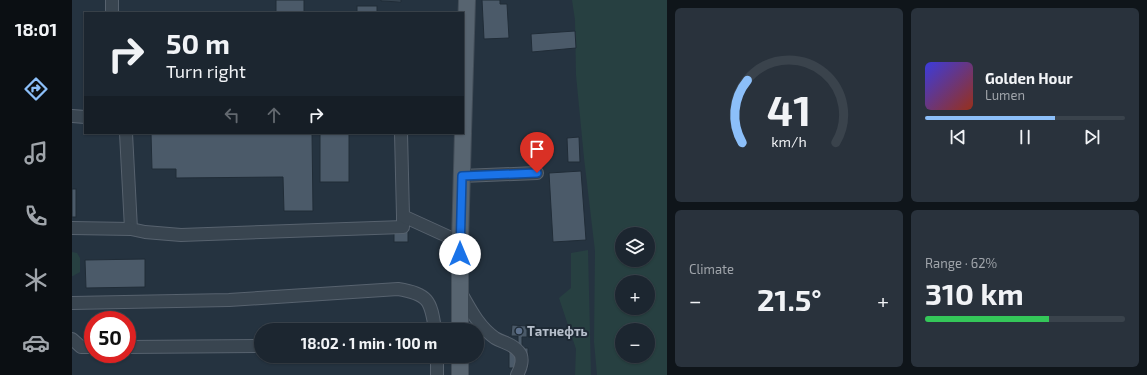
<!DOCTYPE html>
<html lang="en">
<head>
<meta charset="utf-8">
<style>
  :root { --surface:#1c2630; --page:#29323c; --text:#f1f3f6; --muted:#a0a5ab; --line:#3a434c; --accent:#8cbff9 }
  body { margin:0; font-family:"Exo 2",sans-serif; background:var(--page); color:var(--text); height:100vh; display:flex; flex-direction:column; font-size:15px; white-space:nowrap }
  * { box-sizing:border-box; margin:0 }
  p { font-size:13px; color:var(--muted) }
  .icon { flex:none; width:22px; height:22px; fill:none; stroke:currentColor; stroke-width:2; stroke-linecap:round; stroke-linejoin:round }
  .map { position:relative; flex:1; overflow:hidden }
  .side { display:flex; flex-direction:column; gap:8px; padding:8px; background:#0f151a; width:480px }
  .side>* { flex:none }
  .guide { position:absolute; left:12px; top:12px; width:380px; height:122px; border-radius:0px; box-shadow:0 1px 3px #0004,0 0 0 1px var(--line); background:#1c2630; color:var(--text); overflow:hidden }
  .controls { position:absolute; left:543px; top:227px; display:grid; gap:8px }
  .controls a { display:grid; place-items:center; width:40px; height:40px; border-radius:50%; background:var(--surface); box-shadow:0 1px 3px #0004,0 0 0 1px var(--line); font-size:20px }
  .speed { position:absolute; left:12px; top:311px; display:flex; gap:8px; font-size:20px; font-weight:700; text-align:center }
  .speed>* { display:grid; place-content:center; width:52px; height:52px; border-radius:50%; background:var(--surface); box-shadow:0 1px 3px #0004,0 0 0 1px var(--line); line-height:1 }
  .speed .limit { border:6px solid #d22; background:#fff; color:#111 }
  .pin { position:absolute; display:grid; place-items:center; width:34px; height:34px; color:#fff; margin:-41px -17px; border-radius:50% 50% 50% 0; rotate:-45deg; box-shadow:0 0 4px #0007 }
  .pin .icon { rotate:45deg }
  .me { position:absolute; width:44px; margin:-22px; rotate:0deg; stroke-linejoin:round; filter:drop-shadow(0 0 3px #0008) }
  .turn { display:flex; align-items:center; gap:14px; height:84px; padding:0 16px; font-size:18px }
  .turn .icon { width:52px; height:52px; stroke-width:2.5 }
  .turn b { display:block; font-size:28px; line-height:34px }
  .lanes { display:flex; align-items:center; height:38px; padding:0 16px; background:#0003; justify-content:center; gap:20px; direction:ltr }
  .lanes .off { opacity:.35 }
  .big { font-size:30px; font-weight:700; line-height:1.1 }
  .side .tile { flex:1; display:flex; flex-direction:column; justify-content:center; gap:6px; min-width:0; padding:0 14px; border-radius:6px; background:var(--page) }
  .side .dial { align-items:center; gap:0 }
  .dial svg { height:104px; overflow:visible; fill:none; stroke:var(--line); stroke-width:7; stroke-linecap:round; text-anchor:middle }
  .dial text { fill:var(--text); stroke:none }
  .song { display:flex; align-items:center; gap:12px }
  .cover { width:48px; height:48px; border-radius:6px; background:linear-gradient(135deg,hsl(240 70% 55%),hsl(10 70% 35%)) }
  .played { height:4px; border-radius:2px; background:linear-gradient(90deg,var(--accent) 65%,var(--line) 65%) }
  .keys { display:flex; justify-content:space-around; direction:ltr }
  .heat { display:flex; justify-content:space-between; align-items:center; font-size:22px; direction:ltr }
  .charge { height:6px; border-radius:3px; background:linear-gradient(90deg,#34c759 62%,var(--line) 0) }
  .side .tiles { flex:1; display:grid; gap:8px; grid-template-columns:repeat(2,1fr) }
  .trip { position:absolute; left:182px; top:323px; width:230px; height:40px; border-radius:20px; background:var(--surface); box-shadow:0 1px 3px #0004,0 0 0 1px var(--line); font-weight:700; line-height:40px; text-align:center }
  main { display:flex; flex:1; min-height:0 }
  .menu { display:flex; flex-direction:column; width:72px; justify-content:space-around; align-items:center; background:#0b0f13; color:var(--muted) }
  .menu .icon { width:28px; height:28px }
  .menu .active { color:var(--accent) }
  .menu b { font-size:18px; color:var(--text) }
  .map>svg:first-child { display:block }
  .green { fill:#274041; fill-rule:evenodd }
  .building { fill:#4b5a69; stroke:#202c37 }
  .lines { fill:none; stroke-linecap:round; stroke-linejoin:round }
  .minor-casing { stroke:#57626e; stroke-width:14 }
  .major-casing { stroke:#434e59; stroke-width:18 }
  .minor { stroke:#394550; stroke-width:12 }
  .major { stroke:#576470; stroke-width:16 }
  .route-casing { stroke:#114b97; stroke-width:10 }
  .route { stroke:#1a73e8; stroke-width:7 }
  .service-dot { fill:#5c6f8a; stroke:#1e2a35; stroke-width:1.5 }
  .labels { text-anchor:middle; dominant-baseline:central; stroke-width:4; stroke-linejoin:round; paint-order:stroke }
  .poi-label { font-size:13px; font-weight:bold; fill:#b6bfcb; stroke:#1e2a35; text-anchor:start }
</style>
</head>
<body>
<main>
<nav class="menu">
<b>18:01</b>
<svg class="icon active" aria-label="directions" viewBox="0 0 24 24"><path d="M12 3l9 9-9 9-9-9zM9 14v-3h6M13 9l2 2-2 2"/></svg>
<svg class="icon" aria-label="music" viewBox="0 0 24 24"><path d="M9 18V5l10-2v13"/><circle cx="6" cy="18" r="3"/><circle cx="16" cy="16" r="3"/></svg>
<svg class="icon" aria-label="phone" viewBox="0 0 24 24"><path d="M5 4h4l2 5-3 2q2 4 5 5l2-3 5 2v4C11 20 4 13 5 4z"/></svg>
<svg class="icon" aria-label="climate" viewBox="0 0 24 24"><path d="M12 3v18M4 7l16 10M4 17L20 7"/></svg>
<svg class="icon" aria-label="car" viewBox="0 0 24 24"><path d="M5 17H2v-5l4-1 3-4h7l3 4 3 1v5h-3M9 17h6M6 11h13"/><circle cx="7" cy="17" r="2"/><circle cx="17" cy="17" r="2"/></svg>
</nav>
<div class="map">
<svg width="595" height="375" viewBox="0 0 595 375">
  <rect width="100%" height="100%" fill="#253340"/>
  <g class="green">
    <path d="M500 0H595V375H525L522 342 523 251 512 158 504 75 503 20ZM550 234H576V260H550ZM550 282H576V308H550ZM550 330H576V356H550Z"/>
    <path d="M516 250 519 375H503L504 349 487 298 499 288V253Z"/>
    <path d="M0 252 5 253 8 258V272L1 276H0Z"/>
  </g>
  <g class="building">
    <rect x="204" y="0" width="28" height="13"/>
    <path d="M309 0H329V2L309 1Z"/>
    <path d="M410 0H428V4H435L437 38 412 39Z"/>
    <rect x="285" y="6" width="20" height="7"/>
    <path d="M503 31 504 48 460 52 459 34Z"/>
    <path d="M79 133H240L241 211H212L211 177 104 178V169H80Z"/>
    <rect x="248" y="133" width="29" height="49"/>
    <path d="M507 137 508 162H496L495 138Z"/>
    <path d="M509 171 514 240 481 242 477 173Z"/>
    <rect x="0" y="189" width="4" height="28"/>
    <rect x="322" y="231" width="14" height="11"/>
    <path d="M73 259V287L14 288 13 260Z"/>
    <path d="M440 325 455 326V337H450V348H456V368H437V347H446V336H439Z"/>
  </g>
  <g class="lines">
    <g class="minor-casing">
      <g id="minor">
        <path d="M40 13V0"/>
        <path d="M0 116 13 117"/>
        <path d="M54 133 59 229 73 232 109 235 331 227V216"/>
        <path d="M329 133 331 216 388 242"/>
        <path d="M390 176 465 173"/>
        <path d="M0 228 59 229"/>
        <path d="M389 293C398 309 407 327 423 338 431 343 440 343 447 352 452 358 449 368 445 375"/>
        <path d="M0 303 157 300 326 289C356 294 359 300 363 330"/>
        <path d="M0 339 9 347H21"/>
        <path d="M55 347 189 346"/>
        <path d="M365 375V356"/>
      </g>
    </g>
    <g class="major-casing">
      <g id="major">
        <path d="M391 132 395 0"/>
        <path d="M388 330V242L391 133"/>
        <path d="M388 375V356"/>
      </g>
    </g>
    <use href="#minor" class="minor"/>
    <use href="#major" class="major"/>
  </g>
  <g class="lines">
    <g class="route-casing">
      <path id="route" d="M388 254 390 176 465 173"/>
    </g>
    <use href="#route" class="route"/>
  </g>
  <circle class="service-dot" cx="447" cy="331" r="4"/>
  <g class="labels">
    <g class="poi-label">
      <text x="455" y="331">Татнефть</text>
    </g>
  </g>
</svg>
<div class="controls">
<a><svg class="icon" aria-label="layers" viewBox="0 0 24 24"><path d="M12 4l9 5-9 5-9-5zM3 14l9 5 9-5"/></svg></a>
<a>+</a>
<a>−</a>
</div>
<div class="speed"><div class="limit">50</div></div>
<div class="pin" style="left:465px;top:173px;background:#d93025"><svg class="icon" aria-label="arrive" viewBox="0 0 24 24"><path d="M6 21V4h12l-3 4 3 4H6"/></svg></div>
<svg class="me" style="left:388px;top:254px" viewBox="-20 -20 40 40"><circle r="19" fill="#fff"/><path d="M0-13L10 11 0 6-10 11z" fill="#1a73e8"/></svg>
<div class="trip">18:02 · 1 min · 100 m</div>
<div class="guide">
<div class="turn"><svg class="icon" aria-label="right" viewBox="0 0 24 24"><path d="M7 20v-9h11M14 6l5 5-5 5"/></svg><div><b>50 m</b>Turn right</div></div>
<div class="lanes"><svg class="icon off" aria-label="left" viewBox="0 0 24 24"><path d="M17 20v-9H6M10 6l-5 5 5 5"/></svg><svg class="icon off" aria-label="ahead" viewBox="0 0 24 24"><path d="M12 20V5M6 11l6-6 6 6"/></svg><svg class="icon" aria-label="right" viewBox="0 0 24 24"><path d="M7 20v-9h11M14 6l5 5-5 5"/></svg></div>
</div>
</div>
<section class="side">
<div class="tiles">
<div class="tile dial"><svg viewBox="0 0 100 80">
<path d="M14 69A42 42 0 1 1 86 69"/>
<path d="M14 69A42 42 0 0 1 18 21" stroke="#8cbff9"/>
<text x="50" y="56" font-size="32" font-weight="700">41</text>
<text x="50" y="72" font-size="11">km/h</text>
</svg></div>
<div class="tile">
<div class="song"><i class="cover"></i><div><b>Golden Hour</b><p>Lumen</p></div></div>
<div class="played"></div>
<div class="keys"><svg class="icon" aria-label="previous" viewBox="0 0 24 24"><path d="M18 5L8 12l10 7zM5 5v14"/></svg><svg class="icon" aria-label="pause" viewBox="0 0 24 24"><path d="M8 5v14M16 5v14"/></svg><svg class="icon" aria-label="next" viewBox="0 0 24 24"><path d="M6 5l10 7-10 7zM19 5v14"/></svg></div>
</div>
<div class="tile"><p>Climate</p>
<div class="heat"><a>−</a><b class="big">21.5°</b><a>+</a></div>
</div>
<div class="tile"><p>Range · 62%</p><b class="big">310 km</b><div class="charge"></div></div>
</div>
</section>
</main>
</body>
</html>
